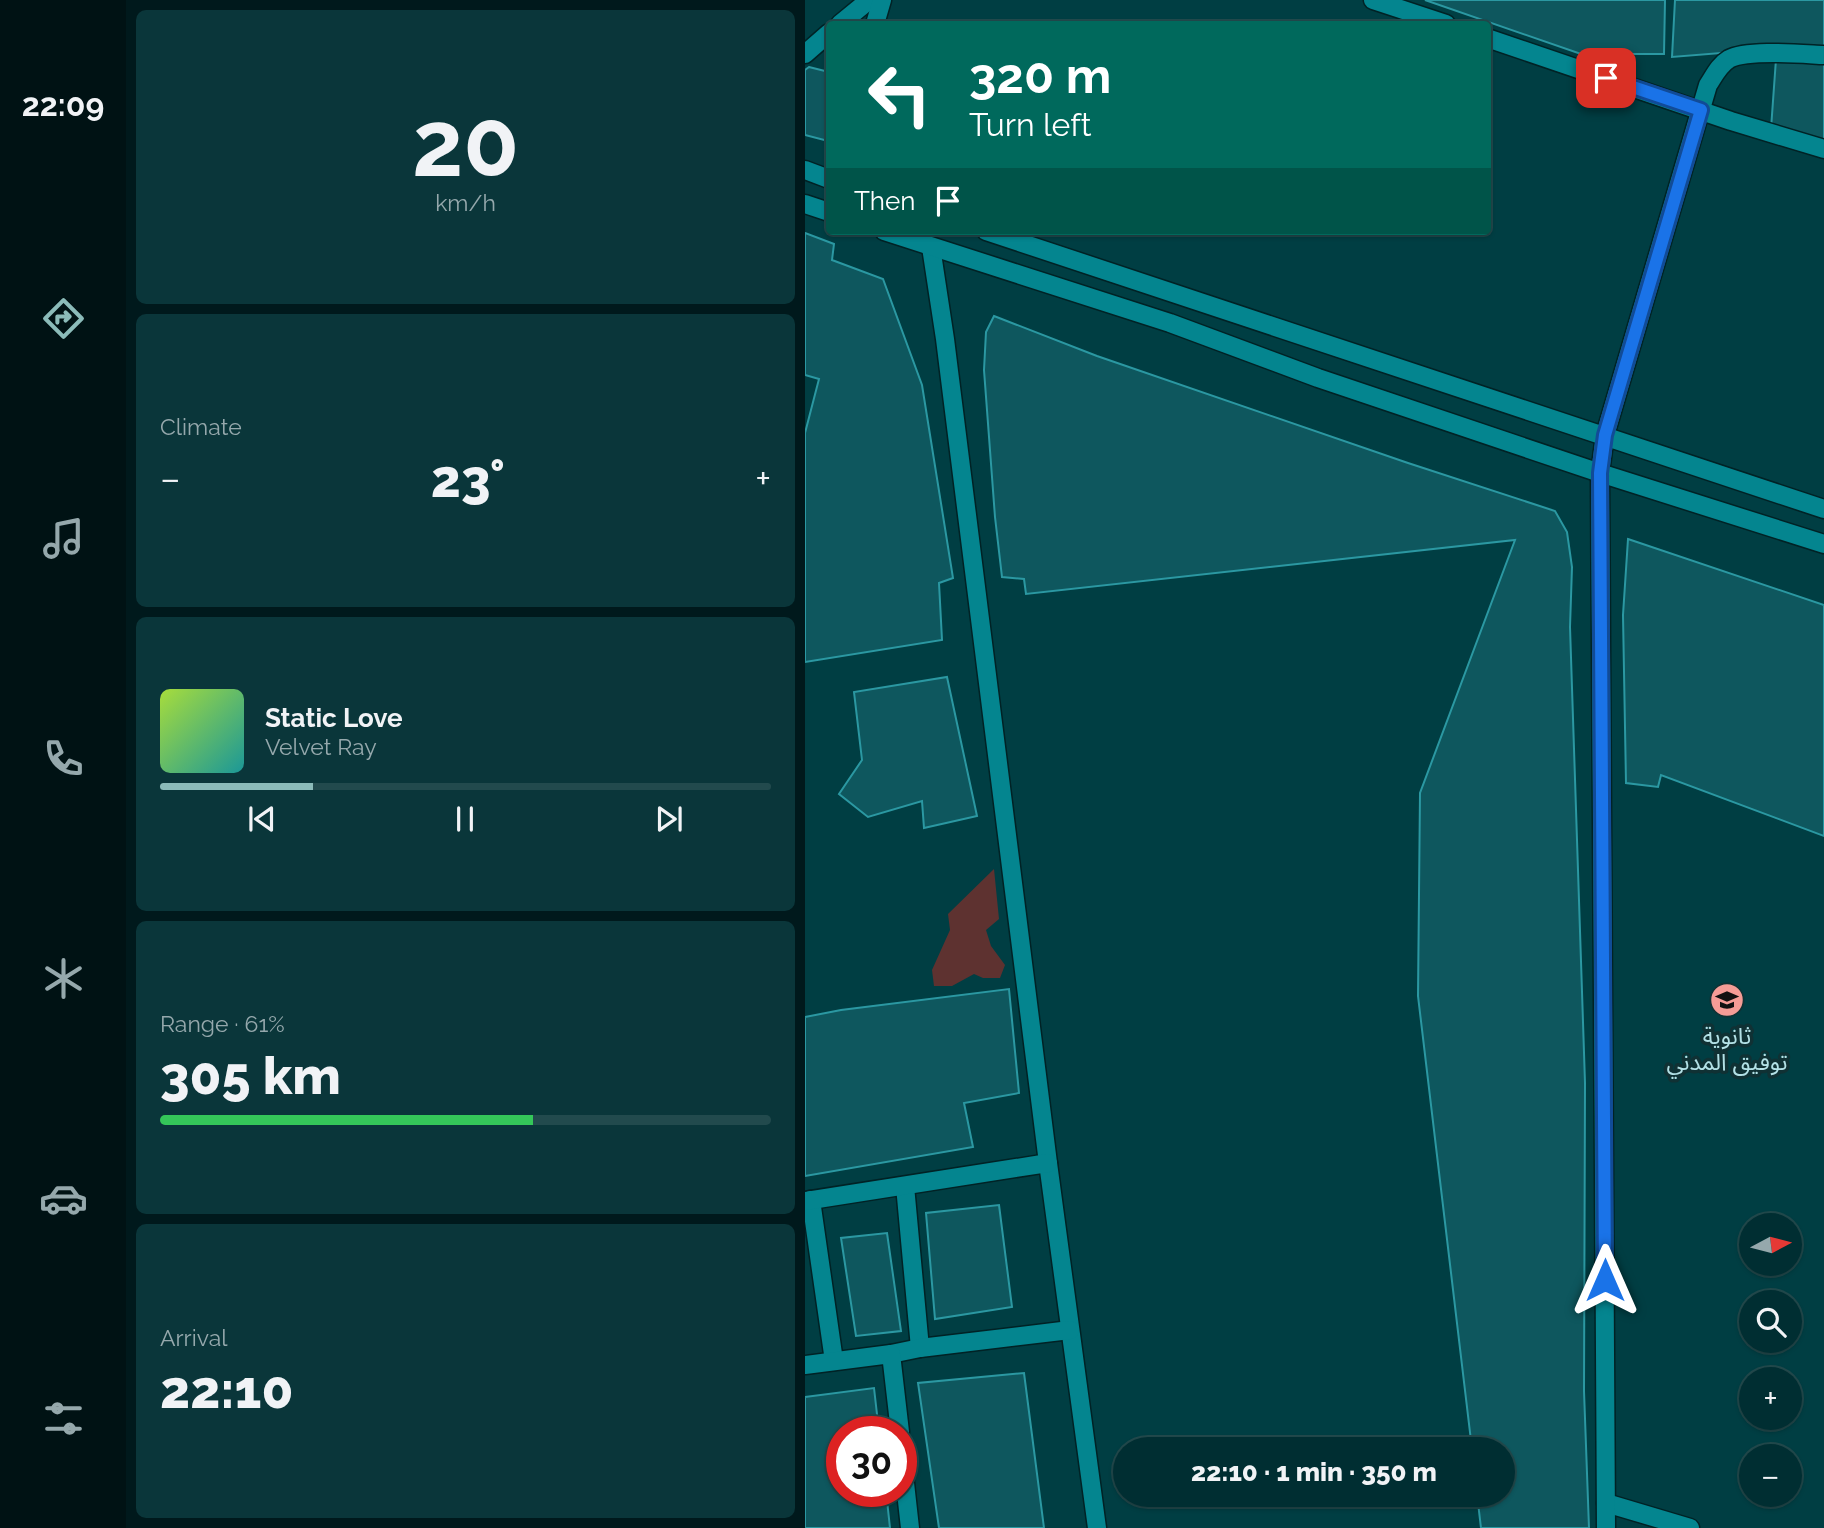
<!DOCTYPE html>
<html lang="en">
<head>
<meta charset="utf-8">
<style>
  :root { --surface:#002e32; --page:#0a363a; --text:#f1f3f6; --muted:#95a8ac; --line:#224a4d; --accent:#8bbbb9 }
  body { margin:0; font-family:Raleway,"Noto Sans Arabic",sans-serif; background:var(--page); color:var(--text); height:100vh; display:flex; flex-direction:column; font-size:26px; white-space:nowrap }
  * { box-sizing:border-box; margin:0 }
  p { font-size:23px; color:var(--muted) }
  .icon { flex:none; width:38px; height:38px; fill:none; stroke:currentColor; stroke-width:2; stroke-linecap:round; stroke-linejoin:round }
  .map { position:relative; flex:1; overflow:hidden }
  .sheet { display:flex; flex-direction:column; gap:10px; padding:10px; background:#00191c; width:679px }
  .sheet>* { flex:none }
  .guide { position:absolute; left:21px; top:21px; width:665px; height:214px; border-radius:7px; box-shadow:0 2px 5px #0004,0 0 0 2px var(--line); background:#00695c; color:#fff; overflow:hidden }
  .needle { width:46px; rotate:83deg }
  .controls { position:absolute; left:934px; top:1213px; display:grid; gap:14px }
  .controls a { display:grid; place-items:center; width:63px; height:63px; border-radius:50%; background:var(--surface); box-shadow:0 2px 5px #0004,0 0 0 2px var(--line); font-size:35px }
  .speed { position:absolute; left:21px; top:1416px; display:flex; gap:14px; font-size:35px; font-weight:700; text-align:center }
  .speed>* { display:grid; place-content:center; width:91px; height:91px; border-radius:50%; background:var(--surface); box-shadow:0 2px 5px #0004,0 0 0 2px var(--line); line-height:1 }
  .speed .limit { border:10px solid #d22; background:#fff; color:#111 }
  .pin { position:absolute; display:grid; place-items:center; width:60px; height:60px; color:#fff; margin:-30px; border-radius:14px; box-shadow:0 4px 10px #0006 }
  .me { position:absolute; width:77px; margin:-38px; rotate:0deg; stroke-linejoin:round; filter:drop-shadow(0 0 5px #0008) }
  .turn { display:flex; align-items:center; gap:24px; height:147px; padding:0 28px; font-size:32px }
  .turn .icon { width:91px; height:91px; stroke-width:2.5 }
  .turn b { display:block; font-size:49px; line-height:60px }
  .then { display:flex; align-items:center; height:66px; padding:0 28px; background:#0003; gap:14px; font-size:26px }
  .big { font-size:52px; font-weight:800; line-height:1.1 }
  .sheet .tile { flex:1; display:flex; flex-direction:column; justify-content:center; gap:10px; min-width:0; padding:0 24px; border-radius:10px; background:var(--page) }
  .sheet .dial { align-items:center; gap:0 }
  .dial b { font-size:91px; line-height:1 }
  .song { display:flex; align-items:center; gap:21px }
  .cover { width:84px; height:84px; border-radius:10px; background:linear-gradient(135deg,hsl(80 70% 55%),hsl(180 70% 35%)) }
  .played { height:7px; border-radius:4px; background:linear-gradient(90deg,var(--accent) 25%,var(--line) 25%) }
  .keys { display:flex; justify-content:space-around; direction:ltr }
  .heat { display:flex; justify-content:space-between; align-items:center; font-size:38px; direction:ltr }
  .charge { height:10px; border-radius:5px; background:linear-gradient(90deg,#34c759 61%,var(--line) 0) }
  .trip { position:absolute; left:308px; top:1437px; width:402px; height:70px; border-radius:35px; background:var(--surface); box-shadow:0 2px 5px #0004,0 0 0 2px var(--line); font-weight:800; line-height:70px; text-align:center }
  main { display:flex; flex:1; min-height:0 }
  .dock { display:flex; flex-direction:column; width:126px; justify-content:space-around; align-items:center; background:#001214; color:var(--muted) }
  .dock .icon { width:49px; height:49px }
  .dock .on { color:var(--accent) }
  .dock b { font-size:32px; color:var(--text) }
  .map>svg:first-child { display:block }
  .green { fill:#5e3230 }
  .building { fill:#0e575e; stroke:#2b98a2; stroke-width:2 }
  .lines { fill:none; stroke-linecap:round; stroke-linejoin:round }
  .minor-casing { stroke:#012225; stroke-width:21 }
  .secondary-casing { stroke:#012225; stroke-width:21 }
  .minor { stroke:#04858f; stroke-width:18 }
  .secondary { stroke:#04858f; stroke-width:18 }
  .route-casing { stroke:#114b97; stroke-width:18 }
  .route { stroke:#1a73e8; stroke-width:12 }
  .labels { text-anchor:middle; dominant-baseline:central; stroke-width:7; stroke-linejoin:round; paint-order:stroke }
  .poi-label { font-size:23px; fill:#b3e1e6; stroke:#103134 }
</style>
</head>
<body>
<main>
<nav class="dock">
<b>22:09</b>
<svg class="icon on" aria-label="directions" viewBox="0 0 24 24"><path d="M12 3l9 9-9 9-9-9zM9 14v-3h6M13 9l2 2-2 2"/></svg>
<svg class="icon" aria-label="music" viewBox="0 0 24 24"><path d="M9 18V5l10-2v13"/><circle cx="6" cy="18" r="3"/><circle cx="16" cy="16" r="3"/></svg>
<svg class="icon" aria-label="phone" viewBox="0 0 24 24"><path d="M5 4h4l2 5-3 2q2 4 5 5l2-3 5 2v4C11 20 4 13 5 4z"/></svg>
<svg class="icon" aria-label="climate" viewBox="0 0 24 24"><path d="M12 3v18M4 7l16 10M4 17L20 7"/></svg>
<svg class="icon" aria-label="car" viewBox="0 0 24 24"><path d="M5 17H2v-5l4-1 3-4h7l3 4 3 1v5h-3M9 17h6M6 11h13"/><circle cx="7" cy="17" r="2"/><circle cx="17" cy="17" r="2"/></svg>
<svg class="icon" aria-label="filters" viewBox="0 0 24 24"><path d="M4 7h16M4 17h16"/><circle cx="9" cy="7" r="2"/><circle cx="15" cy="17" r="2"/></svg>
</nav>
<section class="sheet">
<div class="tile dial"><b>20</b><p>km/h</p></div>
<div class="tile"><p>Climate</p>
<div class="heat"><a>−</a><b class="big">23°</b><a>+</a></div>
</div>
<div class="tile">
<div class="song"><i class="cover"></i><div><b>Static Love</b><p>Velvet Ray</p></div></div>
<div class="played"></div>
<div class="keys"><svg class="icon" aria-label="previous" viewBox="0 0 24 24"><path d="M18 5L8 12l10 7zM5 5v14"/></svg><svg class="icon" aria-label="pause" viewBox="0 0 24 24"><path d="M8 5v14M16 5v14"/></svg><svg class="icon" aria-label="next" viewBox="0 0 24 24"><path d="M6 5l10 7-10 7zM19 5v14"/></svg></div>
</div>
<div class="tile"><p>Range · 61%</p><b class="big">305 km</b><div class="charge"></div></div>
<div class="tile"><p>Arrival</p><b class="big">22:10</b></div>
</section>
<div class="map">
<svg width="1019" height="1528" viewBox="0 0 1019 1528">
  <rect width="100%" height="100%" fill="#003e43"/>
  <path class="green" d="M189 869 194 919 181 930 186 946 200 965 195 978H178L169 974 147 986H129L127 970 145 930 143 914Z"/>
  <g class="building">
    <path d="M620 0H860L859 54H776Z"/>
    <path d="M870 0H1019V47H990L867 57Z"/>
    <path d="M971 59 1019 62V141L966 129Z"/>
    <path d="M4 67 24 72 23 141 0 135V70Z"/>
    <path d="M0 233 29 244 27 260 78 279 117 385 148 578 134 583 137 640 0 662V433L14 379 0 375Z"/>
    <path d="M189 316 292 356 603 463 750 511 762 532 767 567 765 627 780 1083 779 1391 784 1528H676L672 1494H698V1449H667L613 996 615 793 710 540 221 594 219 579 197 577 190 517 179 370 181 332Z"/>
    <path d="M823 539 1019 605V836L856 775 853 787 821 783 818 615Z"/>
    <path d="M142 677 172 816 119 828 117 801 63 817 34 794 57 760 49 692Z"/>
    <path d="M204 989 214 1093 159 1103 168 1147 0 1176V1017L36 1010Z"/>
    <path d="M194 1205 207 1307 130 1319 121 1213Z"/>
    <path d="M82 1233 96 1331 51 1336 36 1238Z"/>
    <path d="M219 1373 239 1528H134L113 1383Z"/>
    <path d="M69 1388 74 1432H37V1491H81L85 1528H0V1397Z"/>
  </g>
  <g class="lines">
    <g class="minor-casing">
      <g id="minor">
        <path d="M568 0 641 24"/>
        <path d="M35 24 63 1"/>
        <path d="M70 24 77 0"/>
        <path d="M682 38 926 121 1019 149"/>
        <path d="M0 54 24 33"/>
        <path d="M126 247 140 339 243 1163 292 1528"/>
        <path d="M100 1186 115 1348"/>
        <path d="M6 1200 29 1361"/>
        <path d="M0 1201 243 1163"/>
        <path d="M86 1354 115 1348 265 1330"/>
        <path d="M0 1365 86 1354 95 1432"/>
        <path d="M96 1447 105 1528"/>
        <path d="M801 1503 885 1528"/>
        <path d="M801 1528 795 473 800 435 903 85C909 76 914 65 924 59 942 49 997 54 1019 55"/>
      </g>
    </g>
    <g class="secondary-casing">
      <g id="secondary">
        <path d="M0 170 24 179"/>
        <path d="M0 204 24 212"/>
        <path d="M79 231 365 323 513 378 795 473 1019 544"/>
        <path d="M181 231 1019 509"/>
      </g>
    </g>
    <use href="#minor" class="minor"/>
    <use href="#secondary" class="secondary"/>
  </g>
  <g class="lines">
    <g class="route-casing">
      <path id="route" d="M800 1280 795 473 800 435 896 110 801 78"/>
    </g>
    <use href="#route" class="route"/>
  </g>
  <defs>
    <g id="school-disc" transform="scale(1.75)"><circle r="9.5" fill="#f59c96" stroke="#103134"/><path d="M0-5L7-2L0 1L-7-2ZM-4 1L0 2.5L4 1V4Q0 6-4 4Z" fill="#111"/></g>
  </defs>
  <g fill-rule="evenodd">
    <use href="#school-disc" x="922" y="1000"/>
  </g>
  <g class="labels">
    <g class="poi-label">
      <text x="922" y="1035">ثانوية<tspan x="922" dy="26">توفيق المدني</tspan></text>
    </g>
  </g>
</svg>
<div class="controls">
<a><svg class="needle" viewBox="-14 -14 28 28"><path d="M0-13l5 13h-10z" fill="#e53935"/><path d="M0 13l5-13h-10z" fill="#95a8ac"/></svg></a>
<a><svg class="icon" aria-label="search" viewBox="0 0 24 24"><circle cx="10" cy="10" r="6"/><path d="M15 15l6 6"/></svg></a>
<a>+</a>
<a>−</a>
</div>
<div class="speed"><div class="limit">30</div></div>
<div class="pin" style="left:801px;top:78px;background:#d93025"><svg class="icon" aria-label="arrive" viewBox="0 0 24 24"><path d="M6 21V4h12l-3 4 3 4H6"/></svg></div>
<svg class="me" style="left:800px;top:1280px" viewBox="-20 -20 40 40"><path d="M0-17L14 15 0 8-14 15z" fill="#1a73e8" stroke="#fff" stroke-width="4"/></svg>
<div class="trip">22:10 · 1 min · 350 m</div>
<div class="guide">
<div class="turn"><svg class="icon" aria-label="left" viewBox="0 0 24 24"><path d="M17 20v-9H6M10 6l-5 5 5 5"/></svg><div><b>320 m</b>Turn left</div></div>
<div class="then">Then<svg class="icon" aria-label="arrive" viewBox="0 0 24 24"><path d="M6 21V4h12l-3 4 3 4H6"/></svg></div>
</div>
</div>
</main>
</body>
</html>
